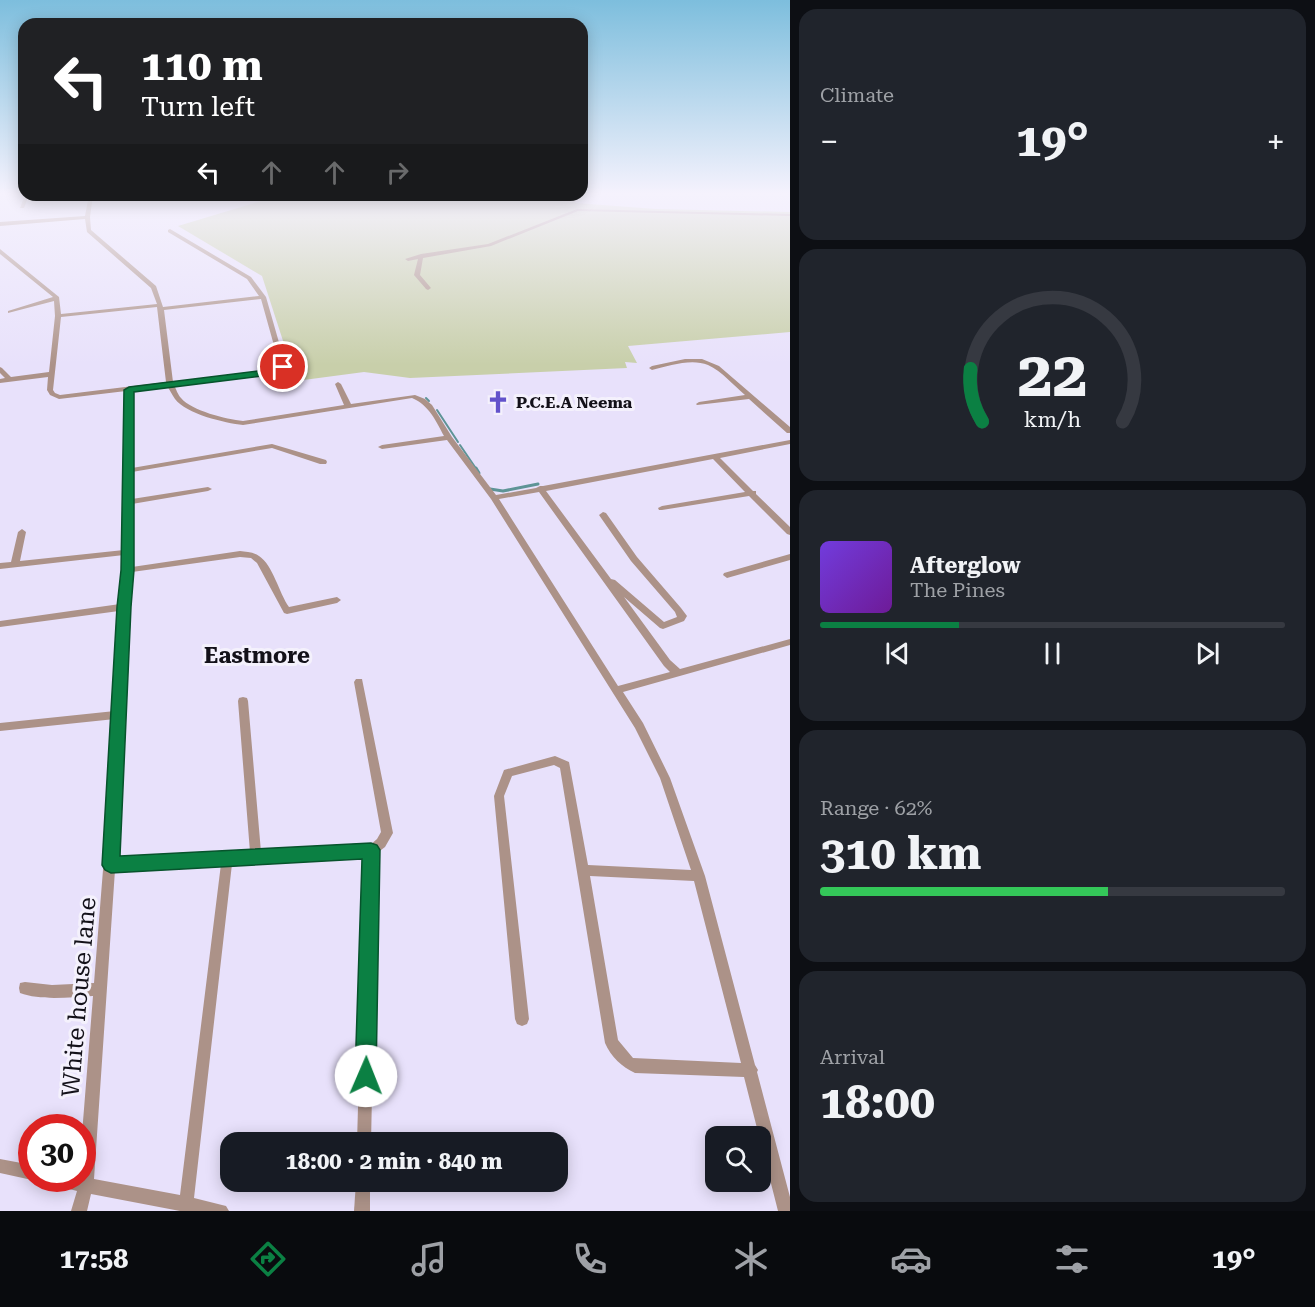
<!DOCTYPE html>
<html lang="en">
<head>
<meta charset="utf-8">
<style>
  :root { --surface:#171b24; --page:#20242c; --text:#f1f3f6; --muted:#9ea1a6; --line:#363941; --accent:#0b8043 }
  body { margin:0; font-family:"Roboto Serif",serif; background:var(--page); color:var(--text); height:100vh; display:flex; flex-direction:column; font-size:22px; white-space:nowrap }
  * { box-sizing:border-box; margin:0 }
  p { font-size:20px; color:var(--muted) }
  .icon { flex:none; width:33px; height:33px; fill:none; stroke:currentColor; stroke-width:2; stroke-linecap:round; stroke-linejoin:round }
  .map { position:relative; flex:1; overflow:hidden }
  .details { display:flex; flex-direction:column; gap:9px; padding:9px; background:#0d0f14; width:525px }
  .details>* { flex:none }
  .banner { position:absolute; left:18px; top:18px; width:570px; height:183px; border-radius:18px; box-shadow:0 3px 15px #0003; background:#202124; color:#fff; overflow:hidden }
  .fabs { position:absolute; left:705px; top:1126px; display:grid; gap:12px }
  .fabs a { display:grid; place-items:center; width:66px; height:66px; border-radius:12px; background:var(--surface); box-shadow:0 3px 15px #0003; font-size:30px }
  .speed { position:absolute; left:18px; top:1114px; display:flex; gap:12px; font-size:30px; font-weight:700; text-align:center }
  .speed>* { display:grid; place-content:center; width:78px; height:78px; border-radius:50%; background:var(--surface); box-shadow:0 3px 15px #0003; line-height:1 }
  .speed .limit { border:9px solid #d22; background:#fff; color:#111 }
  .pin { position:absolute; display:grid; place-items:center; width:51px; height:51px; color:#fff; margin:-26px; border:3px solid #fff; border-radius:50%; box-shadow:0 2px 6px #0007 }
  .me { position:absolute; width:66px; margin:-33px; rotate:1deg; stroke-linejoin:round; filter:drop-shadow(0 0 4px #0008) }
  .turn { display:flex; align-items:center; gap:21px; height:126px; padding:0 24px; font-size:27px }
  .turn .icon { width:78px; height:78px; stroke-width:2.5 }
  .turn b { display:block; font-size:42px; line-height:51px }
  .lanes { display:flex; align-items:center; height:57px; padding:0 24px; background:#0003; justify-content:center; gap:30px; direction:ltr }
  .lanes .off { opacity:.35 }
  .big { font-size:45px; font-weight:700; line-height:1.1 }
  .details .widget { flex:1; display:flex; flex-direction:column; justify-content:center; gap:9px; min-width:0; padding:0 21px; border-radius:18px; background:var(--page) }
  .details .dial { align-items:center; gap:0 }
  .dial svg { height:156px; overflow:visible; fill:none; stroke:var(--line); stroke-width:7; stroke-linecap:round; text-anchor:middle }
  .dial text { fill:var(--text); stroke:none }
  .song { display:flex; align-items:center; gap:18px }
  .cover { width:72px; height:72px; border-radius:9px; background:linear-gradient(135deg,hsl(260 70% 55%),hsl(280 70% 35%)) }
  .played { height:6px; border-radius:3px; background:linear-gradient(90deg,var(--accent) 30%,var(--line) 30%) }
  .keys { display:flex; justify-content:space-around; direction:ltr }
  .heat { display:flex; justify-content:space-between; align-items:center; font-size:33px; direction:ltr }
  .charge { height:9px; border-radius:4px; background:linear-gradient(90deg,#34c759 62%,var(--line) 0) }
  .trip { position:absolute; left:220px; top:1132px; width:348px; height:60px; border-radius:18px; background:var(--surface); box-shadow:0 3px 15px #0003; font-weight:700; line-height:60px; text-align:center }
  .menu { display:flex; height:96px; justify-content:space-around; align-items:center; background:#090b0e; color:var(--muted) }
  .menu .icon { width:42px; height:42px }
  .menu .selected { color:var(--accent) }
  .menu b { font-size:27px; color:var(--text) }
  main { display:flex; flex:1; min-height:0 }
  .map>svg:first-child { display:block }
  .green { fill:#c8cfaa }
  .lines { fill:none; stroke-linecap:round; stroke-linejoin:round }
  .stream-far1 { stroke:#5e9496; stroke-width:2 }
  .stream { stroke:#5e9496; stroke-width:3 }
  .street { fill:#ac9288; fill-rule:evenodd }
  .route { fill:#0b8043; stroke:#07532c; stroke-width:1.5 }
  .labels { text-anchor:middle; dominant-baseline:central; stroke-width:6; stroke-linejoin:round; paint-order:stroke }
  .far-poi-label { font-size:16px; font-weight:bold; fill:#131119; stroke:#f4f1fc; text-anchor:start }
  .quarter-label { font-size:22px; font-weight:bold; fill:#131119; stroke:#f4f1fc }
  .near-street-label { font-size:24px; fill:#131119; stroke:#f4f1fc }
</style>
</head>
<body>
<main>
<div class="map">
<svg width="790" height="1211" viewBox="0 0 790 1211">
  <rect width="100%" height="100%" fill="#e8e1fb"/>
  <path class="green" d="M281 195H568L576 203 656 209 790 212V332L628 346 637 363 625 362 627 368 410 378 364 372 296 381 262 276 178 226Z"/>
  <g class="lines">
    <g class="stream-far1">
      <path d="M426 398 429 401"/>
      <path d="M437 410 458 442"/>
      <path d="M460 445 477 470"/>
    </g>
    <g class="stream">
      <path d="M476 468 479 473"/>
      <path d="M490 489 503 491 538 484"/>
    </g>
    <g class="street">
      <path d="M25 195H29L24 208H20Z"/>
      <path d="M89 195H93L90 217 91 230 156 286 163 307 259 296 247 279 168 232V230L170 229 251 277 266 297 286 367 281 372 174 385C176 389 178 395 181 398 192 411 226 419 243 421L344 405 335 384 338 382 341 384 351 404 415 395 425 399 432 405 452 437 496 495 536 488 540 486H543L790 440V444L720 458 753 491H756V494L790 527V535L787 534 749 496 662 510H659L658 508 662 506 745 492 713 459 546 491 611 579 615 580 664 622 677 617 675 612 631 561 599 515 603 512 606 513 637 557 681 608 687 616 684 621 663 629 660 628 624 597 670 660 680 669 790 639V645L623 692 643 723 670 778 705 876 755 1065 758 1070 757 1072 790 1197V1211H778L744 1077 635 1073C622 1067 611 1057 605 1043L560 768 554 765 512 776 504 796 529 1019 527 1024 522 1026 517 1024 515 1019 494 796 504 770 555 756 569 762 588 865 691 870 660 778 635 728 491 499 447 440 382 449 378 447 382 445 444 436C436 421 429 405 412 398L243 425C225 423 186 414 175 399 172 395 170 390 167 386L132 390V468L272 444 326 460 327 462 326 464H320L272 448 132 472V499L208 487 212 489 208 491 132 504V567L240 551C246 552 254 552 259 556 273 565 279 593 289 607L337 597 341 600 337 603 287 614 284 613 257 563 251 558 240 557 132 572 129 607 125 714 115 860 250 852 238 701 239 698 243 697 247 698 248 701 261 852 369 846 377 839 381 832 354 682 356 679H362L393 833 385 847 377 853 371 1143H357L365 856 232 864 194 1198 226 1206 229 1211H180L91 1194 87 1211H71L77 1191 50 1184 48 1179H82V1134L93 996C71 997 41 1001 20 993L19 988 20 983 25 982 52 985 94 983 115 719 0 731V723L115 711 119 611 0 627V621L120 604 124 555 0 569V563L11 562 18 532 22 529 26 532 20 561 124 550V504L123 502 124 500 125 473 123 471 125 469 126 391 59 399 50 395 47 390 48 377 0 383V379L5 378 0 373V367L2 368 11 377 49 372 55 316 54 301 8 313V311L53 297 0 254V249L59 297 61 314 157 304 151 288 87 232 85 219 0 226V222L85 216ZM261 299 280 367 277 369 173 382 164 310ZM157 307 166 382 60 395 55 393 53 390 61 317ZM539 492 664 666 670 672 618 686 499 499ZM221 864 180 1195 94 1179 115 870ZM590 876 694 881 741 1063 633 1058 618 1040Z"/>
      <path d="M577 209 790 214V216L578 211 491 246 423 258 420 275 431 288 428 290 426 289 414 275 418 259 408 261 405 259 421 254 488 244Z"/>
      <path d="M685 359H702L719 366 790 427V433H787L749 399 697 405 696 404 699 402 745 395C734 386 722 371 708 365 691 358 669 366 652 370L649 368 652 366Z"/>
      <path d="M790 554V560L727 578 723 575 724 573Z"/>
      <path d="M0 1159 32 1165V1179H35L32 1180 0 1173Z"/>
      <path d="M356 1182H370V1211H354Z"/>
    </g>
  </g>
  <linearGradient id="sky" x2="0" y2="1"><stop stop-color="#7dbedd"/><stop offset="0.53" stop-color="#f5f2fd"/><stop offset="1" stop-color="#f5f2fd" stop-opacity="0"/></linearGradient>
  <rect width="790" height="365" fill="url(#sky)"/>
  <path class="route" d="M283 364 288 367 279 374 134 392V570L131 607 120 856 371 843 377 845 380 850 376 1076 373 1083 366 1086 358 1083 355 1076 362 859 111 873 105 870 102 865 117 607 121 570 124 390 129 387 266 370 276 369Z"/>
  <defs>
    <g id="church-bare" transform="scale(1.8)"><path d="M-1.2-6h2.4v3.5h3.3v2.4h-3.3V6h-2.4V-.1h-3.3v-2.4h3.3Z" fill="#6252cb" stroke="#f4f1fc" stroke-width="2.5" paint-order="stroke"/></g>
  </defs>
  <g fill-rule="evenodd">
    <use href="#church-bare" x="498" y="402"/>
  </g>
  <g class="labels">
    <g class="far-poi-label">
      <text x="516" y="402">P.C.E.A Neema</text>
    </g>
    <g class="quarter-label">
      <text x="257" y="655">Eastmore</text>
    </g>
    <g class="near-street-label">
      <text transform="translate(79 997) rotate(-85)">White house lane</text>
    </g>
  </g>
</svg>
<div class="fabs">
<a><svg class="icon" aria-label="search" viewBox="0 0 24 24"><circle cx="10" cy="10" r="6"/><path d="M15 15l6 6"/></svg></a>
</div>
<div class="speed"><div class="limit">30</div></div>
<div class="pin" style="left:283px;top:367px;background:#d93025"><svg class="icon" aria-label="arrive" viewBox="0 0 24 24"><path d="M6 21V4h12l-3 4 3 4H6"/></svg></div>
<svg class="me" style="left:366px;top:1076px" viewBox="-20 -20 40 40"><circle r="19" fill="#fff"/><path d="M0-13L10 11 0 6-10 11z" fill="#0b8043"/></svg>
<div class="trip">18:00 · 2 min · 840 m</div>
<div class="banner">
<div class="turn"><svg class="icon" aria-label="left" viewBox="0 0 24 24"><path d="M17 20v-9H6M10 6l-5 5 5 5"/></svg><div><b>110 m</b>Turn left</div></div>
<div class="lanes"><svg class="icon" aria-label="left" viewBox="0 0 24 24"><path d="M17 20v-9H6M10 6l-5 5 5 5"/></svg><svg class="icon off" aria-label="ahead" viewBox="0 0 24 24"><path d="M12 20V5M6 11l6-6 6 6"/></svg><svg class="icon off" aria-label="ahead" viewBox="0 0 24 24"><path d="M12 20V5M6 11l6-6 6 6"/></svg><svg class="icon off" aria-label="right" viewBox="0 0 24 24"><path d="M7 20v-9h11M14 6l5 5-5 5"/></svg></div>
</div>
</div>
<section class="details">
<div class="widget"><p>Climate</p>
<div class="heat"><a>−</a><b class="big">19°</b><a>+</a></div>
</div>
<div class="widget dial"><svg viewBox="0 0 100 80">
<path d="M14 69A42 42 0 1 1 86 69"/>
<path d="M14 69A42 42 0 0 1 8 42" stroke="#0b8043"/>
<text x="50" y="56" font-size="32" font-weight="700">22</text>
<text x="50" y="72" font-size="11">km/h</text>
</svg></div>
<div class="widget">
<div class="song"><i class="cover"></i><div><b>Afterglow</b><p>The Pines</p></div></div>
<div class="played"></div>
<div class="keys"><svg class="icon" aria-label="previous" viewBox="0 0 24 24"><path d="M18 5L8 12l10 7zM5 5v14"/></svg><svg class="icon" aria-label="pause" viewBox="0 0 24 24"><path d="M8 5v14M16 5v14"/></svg><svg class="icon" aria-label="next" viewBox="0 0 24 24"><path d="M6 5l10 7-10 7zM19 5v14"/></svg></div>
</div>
<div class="widget"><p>Range · 62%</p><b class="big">310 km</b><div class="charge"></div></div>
<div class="widget"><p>Arrival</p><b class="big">18:00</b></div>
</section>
</main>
<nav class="menu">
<b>17:58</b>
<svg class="icon selected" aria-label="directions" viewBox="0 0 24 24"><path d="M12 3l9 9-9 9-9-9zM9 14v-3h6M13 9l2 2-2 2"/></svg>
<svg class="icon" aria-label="music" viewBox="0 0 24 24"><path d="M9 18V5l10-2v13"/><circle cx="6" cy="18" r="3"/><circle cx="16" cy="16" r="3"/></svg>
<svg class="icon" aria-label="phone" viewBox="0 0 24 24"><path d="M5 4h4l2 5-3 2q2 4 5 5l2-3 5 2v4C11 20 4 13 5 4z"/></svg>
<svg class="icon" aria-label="climate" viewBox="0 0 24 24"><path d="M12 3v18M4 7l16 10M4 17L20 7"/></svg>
<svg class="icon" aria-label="car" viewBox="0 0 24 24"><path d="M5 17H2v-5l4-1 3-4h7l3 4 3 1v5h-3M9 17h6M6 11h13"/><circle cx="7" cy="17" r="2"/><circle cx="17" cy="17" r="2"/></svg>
<svg class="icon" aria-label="filters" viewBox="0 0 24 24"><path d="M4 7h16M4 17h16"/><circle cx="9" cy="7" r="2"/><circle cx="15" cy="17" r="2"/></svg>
<b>19°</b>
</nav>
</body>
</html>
